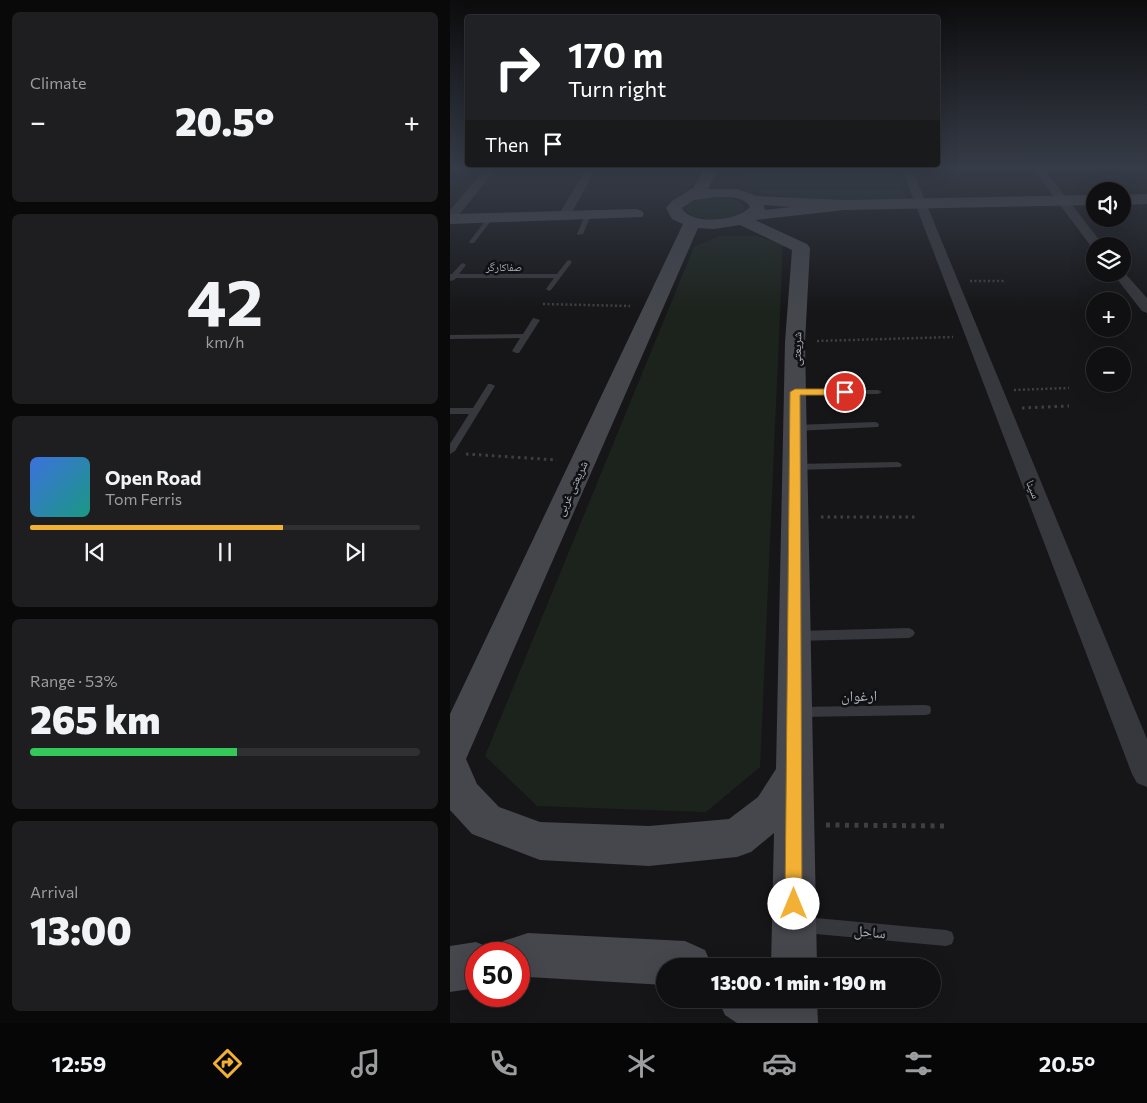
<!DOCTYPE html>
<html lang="en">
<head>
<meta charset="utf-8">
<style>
  :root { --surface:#101012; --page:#1e1e20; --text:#f1f3f6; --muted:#9c9d9f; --line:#303032; --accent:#f2b134 }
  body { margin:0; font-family:Commissioner,"Noto Naskh Arabic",sans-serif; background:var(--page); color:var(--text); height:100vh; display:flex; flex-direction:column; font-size:19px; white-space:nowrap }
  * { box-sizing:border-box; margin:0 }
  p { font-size:16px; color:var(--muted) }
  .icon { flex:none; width:28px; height:28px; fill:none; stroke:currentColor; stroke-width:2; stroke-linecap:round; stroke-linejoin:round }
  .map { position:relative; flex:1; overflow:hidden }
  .side { display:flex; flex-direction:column; gap:12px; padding:12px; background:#09090a; width:450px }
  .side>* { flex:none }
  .guide { position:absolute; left:15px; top:15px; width:475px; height:152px; border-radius:5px; box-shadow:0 5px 20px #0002,0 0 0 1px var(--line); background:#202124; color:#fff; overflow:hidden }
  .tools { position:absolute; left:636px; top:182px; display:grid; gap:10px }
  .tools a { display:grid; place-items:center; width:45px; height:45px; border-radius:50%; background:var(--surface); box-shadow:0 5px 20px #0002,0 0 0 1px var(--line); font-size:25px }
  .speed { position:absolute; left:15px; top:942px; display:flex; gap:10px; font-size:25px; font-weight:700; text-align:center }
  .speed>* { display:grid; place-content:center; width:65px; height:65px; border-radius:50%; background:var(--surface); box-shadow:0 5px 20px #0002,0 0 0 1px var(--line); line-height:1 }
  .speed .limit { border:8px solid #d22; background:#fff; color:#111 }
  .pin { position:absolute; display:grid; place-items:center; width:42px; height:42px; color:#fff; margin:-21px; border:2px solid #fff; border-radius:50%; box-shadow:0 1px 5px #0007 }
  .me { position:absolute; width:55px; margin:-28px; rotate:0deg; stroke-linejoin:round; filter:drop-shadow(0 0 4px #0008) }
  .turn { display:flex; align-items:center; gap:18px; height:105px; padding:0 20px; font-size:22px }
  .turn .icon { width:65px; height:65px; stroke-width:2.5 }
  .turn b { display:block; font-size:35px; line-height:42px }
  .then { display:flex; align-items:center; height:48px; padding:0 20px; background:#0003; gap:10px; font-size:19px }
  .big { font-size:38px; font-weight:800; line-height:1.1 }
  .side .tile { flex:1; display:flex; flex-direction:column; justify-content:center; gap:8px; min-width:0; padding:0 18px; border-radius:8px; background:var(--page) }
  .side .dial { align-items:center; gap:0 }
  .dial b { font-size:65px; line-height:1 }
  .song { display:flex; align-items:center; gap:15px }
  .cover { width:60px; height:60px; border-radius:8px; background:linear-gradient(135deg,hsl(220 70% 55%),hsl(170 70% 35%)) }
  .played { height:5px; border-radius:2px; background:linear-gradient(90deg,var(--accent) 65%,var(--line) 65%) }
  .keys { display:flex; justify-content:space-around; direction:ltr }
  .heat { display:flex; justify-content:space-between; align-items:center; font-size:28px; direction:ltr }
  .charge { height:8px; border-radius:4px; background:linear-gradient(90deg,#34c759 53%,var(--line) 0) }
  .trip { position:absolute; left:206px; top:958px; width:285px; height:50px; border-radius:25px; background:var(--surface); box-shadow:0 5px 20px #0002,0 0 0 1px var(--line); font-weight:800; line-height:50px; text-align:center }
  .menu { display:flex; height:80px; justify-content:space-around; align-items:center; background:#060607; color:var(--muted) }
  .menu .icon { width:35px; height:35px }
  .menu .active { color:var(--accent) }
  .menu b { font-size:22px; color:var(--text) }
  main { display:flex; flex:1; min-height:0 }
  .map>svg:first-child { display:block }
  .green { fill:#1c231d }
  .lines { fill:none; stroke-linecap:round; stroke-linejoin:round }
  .path-far2 { stroke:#3d3f44; stroke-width:2.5; stroke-dasharray:2 2.5; stroke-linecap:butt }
  .path-far1 { stroke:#3d3f44; stroke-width:3; stroke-dasharray:2.5 4; stroke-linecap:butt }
  .path { stroke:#3d3f44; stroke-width:5; stroke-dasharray:4 5.5; stroke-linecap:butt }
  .lane { fill:#37383d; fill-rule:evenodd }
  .street { fill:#37383d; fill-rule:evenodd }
  .secondary { fill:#45474d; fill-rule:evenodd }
  .route { fill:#f2b134; stroke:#9d7322 }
  .labels { text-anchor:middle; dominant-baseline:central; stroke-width:5; stroke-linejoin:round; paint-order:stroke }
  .far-street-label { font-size:11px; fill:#a8adb8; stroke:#111113 }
  .street-label { font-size:12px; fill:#a8adb8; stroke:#111113 }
  .near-street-label { font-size:15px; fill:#a8adb8; stroke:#111113 }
</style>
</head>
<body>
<main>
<section class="side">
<div class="tile"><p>Climate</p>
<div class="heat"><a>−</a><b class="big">20.5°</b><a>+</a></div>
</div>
<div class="tile dial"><b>42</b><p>km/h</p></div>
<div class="tile">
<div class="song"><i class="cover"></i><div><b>Open Road</b><p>Tom Ferris</p></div></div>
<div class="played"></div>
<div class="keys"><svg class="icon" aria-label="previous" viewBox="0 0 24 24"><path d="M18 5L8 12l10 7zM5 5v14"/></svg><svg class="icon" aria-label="pause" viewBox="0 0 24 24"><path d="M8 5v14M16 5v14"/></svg><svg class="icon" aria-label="next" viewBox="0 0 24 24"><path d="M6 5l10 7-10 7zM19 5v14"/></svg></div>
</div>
<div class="tile"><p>Range · 53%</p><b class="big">265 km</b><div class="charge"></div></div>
<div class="tile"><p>Arrival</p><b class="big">13:00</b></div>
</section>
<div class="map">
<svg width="697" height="1023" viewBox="0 0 697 1023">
  <rect width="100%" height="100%" fill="#161618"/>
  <g class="green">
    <path d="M294 169H446L456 199 366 200 314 194 291 179Z"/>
    <path d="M261 197 279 198 287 200 294 206V210C280 222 250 223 236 212L235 208 243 201Z"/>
    <path d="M269 236H308L333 245 310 767 256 812 87 806 35 756 244 247Z"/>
  </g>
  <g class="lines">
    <g class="path-far2">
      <path d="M520 281H554"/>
      <path d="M93 304 180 306"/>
      <path d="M367 341 503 337"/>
      <path d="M564 390 619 388"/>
    </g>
    <g class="path-far1">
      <path d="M572 408 619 406"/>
      <path d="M16 454 107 460"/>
      <path d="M371 517H468"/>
    </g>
    <path class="path" d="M376 825 498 826"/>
    <g class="lane">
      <path d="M138 213 141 215 133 234 128 235 127 234 135 215Z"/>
      <path d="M38 217 43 218 24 243H20L19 242Z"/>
      <path d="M119 260 122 262 101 290 99 291 96 289 104 278H6L4 280 0 281V274H2L11 264 13 263 16 265 9 274H107L117 261Z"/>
      <path d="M83 318 90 320 69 353H66L62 351 70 338 0 339V335L73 334Z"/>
      <path d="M38 384H41L45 386 5 451 0 454V444L19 414H0V408H23Z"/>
      <path d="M342 390H428L432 392 428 394H345L341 392Z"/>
      <path d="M425 422 428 423 429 425 428 427 345 431 341 428 345 425Z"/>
      <path d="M447 462 450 463 452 465 450 467 346 470 341 467 346 464Z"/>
      <path d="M459 628 463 630 465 633 463 636 459 638 347 641 343 639 341 636 343 633 347 631Z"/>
      <path d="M475 705 480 706 481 710 480 714 475 715 348 717 343 716 342 712 343 708 348 707Z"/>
      <path d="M355 917 496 930 502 932 504 938 502 944 496 946 355 933 349 931 347 925 349 919Z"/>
    </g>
    <g class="street">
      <path d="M35 169H46L4 221 0 222V210Z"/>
      <path d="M136 169H146L118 219H110L108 216Z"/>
      <path d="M452 169H462L697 739V787L687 783 682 774Z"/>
      <path d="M583 169H594L654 246H645V249H643Z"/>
      <path d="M672 270 697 298V313L692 311 663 274H672Z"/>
    </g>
    <g class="secondary">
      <path d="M254 169H268L258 189H287L307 196 394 200 645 195V205L394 210 305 220 357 244 360 248 355 342 367 966H321L324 833 301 852 287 857 199 866 90 860 22 834 0 810V714L233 224 222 219 216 208 222 201 243 188ZM265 197C277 197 293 195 300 207 288 221 241 226 232 208L244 200ZM314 205 340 207 315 210ZM290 225 342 250 335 342 326 769 308 797 279 819 199 826 90 822 49 807 27 784 16 759 248 228 264 229Z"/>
      <path d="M697 194V204L672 205V195Z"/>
      <path d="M186 209 192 211 194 214 192 217 0 224V214Z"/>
      <path d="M78 933 235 941 255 950 262 966H215V985L78 977 69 979V954H48L53 941Z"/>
      <path d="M26 942 42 949 44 954H26V988L0 992V946Z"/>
      <path d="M268 999H367L368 1023H287L275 1015Z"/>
    </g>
  </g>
  <linearGradient id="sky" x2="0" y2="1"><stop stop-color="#0c0c0d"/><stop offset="0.54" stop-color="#363c48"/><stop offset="1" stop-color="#363c48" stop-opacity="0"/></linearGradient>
  <rect width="697" height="312" fill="url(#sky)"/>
  <path class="route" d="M345 389H395L400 392 395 395H350L352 904 350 910 344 913 337 910 335 904 340 392Z"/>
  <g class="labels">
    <g class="far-street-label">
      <text x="54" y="266">صفاکارگر</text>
    </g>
    <g class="street-label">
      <text transform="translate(346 349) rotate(-89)">شریعتی</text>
      <text transform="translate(121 488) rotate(-65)">شریعتی غربی</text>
      <text transform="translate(584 489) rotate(68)">سینا</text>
    </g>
    <g class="near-street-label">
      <text transform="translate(409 695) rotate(-1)">ارغوان</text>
      <text transform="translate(420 931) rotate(5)">ساحل</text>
    </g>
  </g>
</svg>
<div class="tools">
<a><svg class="icon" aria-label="sound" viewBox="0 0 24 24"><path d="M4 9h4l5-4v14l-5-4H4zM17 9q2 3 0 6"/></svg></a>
<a><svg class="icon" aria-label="layers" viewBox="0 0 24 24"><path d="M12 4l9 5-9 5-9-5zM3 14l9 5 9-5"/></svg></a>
<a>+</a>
<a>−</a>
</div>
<div class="speed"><div class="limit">50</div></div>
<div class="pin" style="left:395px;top:392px;background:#d93025"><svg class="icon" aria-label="arrive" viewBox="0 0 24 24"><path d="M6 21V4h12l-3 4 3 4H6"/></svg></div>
<svg class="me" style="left:344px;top:904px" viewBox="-20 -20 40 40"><circle r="19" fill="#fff"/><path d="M0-13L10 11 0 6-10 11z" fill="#f2b134"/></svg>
<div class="trip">13:00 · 1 min · 190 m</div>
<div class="guide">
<div class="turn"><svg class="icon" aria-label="right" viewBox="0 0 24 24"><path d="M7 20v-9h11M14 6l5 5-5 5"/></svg><div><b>170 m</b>Turn right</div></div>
<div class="then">Then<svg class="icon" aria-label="arrive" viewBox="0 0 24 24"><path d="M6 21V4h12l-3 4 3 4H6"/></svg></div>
</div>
</div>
</main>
<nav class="menu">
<b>12:59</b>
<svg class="icon active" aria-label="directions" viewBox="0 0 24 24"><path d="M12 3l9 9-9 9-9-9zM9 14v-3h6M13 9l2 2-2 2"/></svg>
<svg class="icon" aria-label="music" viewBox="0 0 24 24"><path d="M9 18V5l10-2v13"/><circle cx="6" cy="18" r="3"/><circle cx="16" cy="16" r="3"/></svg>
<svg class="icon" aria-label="phone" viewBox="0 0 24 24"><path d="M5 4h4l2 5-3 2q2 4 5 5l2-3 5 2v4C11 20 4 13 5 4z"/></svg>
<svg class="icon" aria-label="climate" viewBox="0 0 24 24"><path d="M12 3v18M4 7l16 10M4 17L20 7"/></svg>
<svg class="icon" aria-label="car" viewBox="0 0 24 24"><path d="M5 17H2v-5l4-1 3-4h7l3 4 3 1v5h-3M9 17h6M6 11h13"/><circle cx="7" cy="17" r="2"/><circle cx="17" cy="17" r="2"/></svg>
<svg class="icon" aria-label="filters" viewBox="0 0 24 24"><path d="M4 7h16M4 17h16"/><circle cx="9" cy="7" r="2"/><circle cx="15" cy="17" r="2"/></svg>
<b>20.5°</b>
</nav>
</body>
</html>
